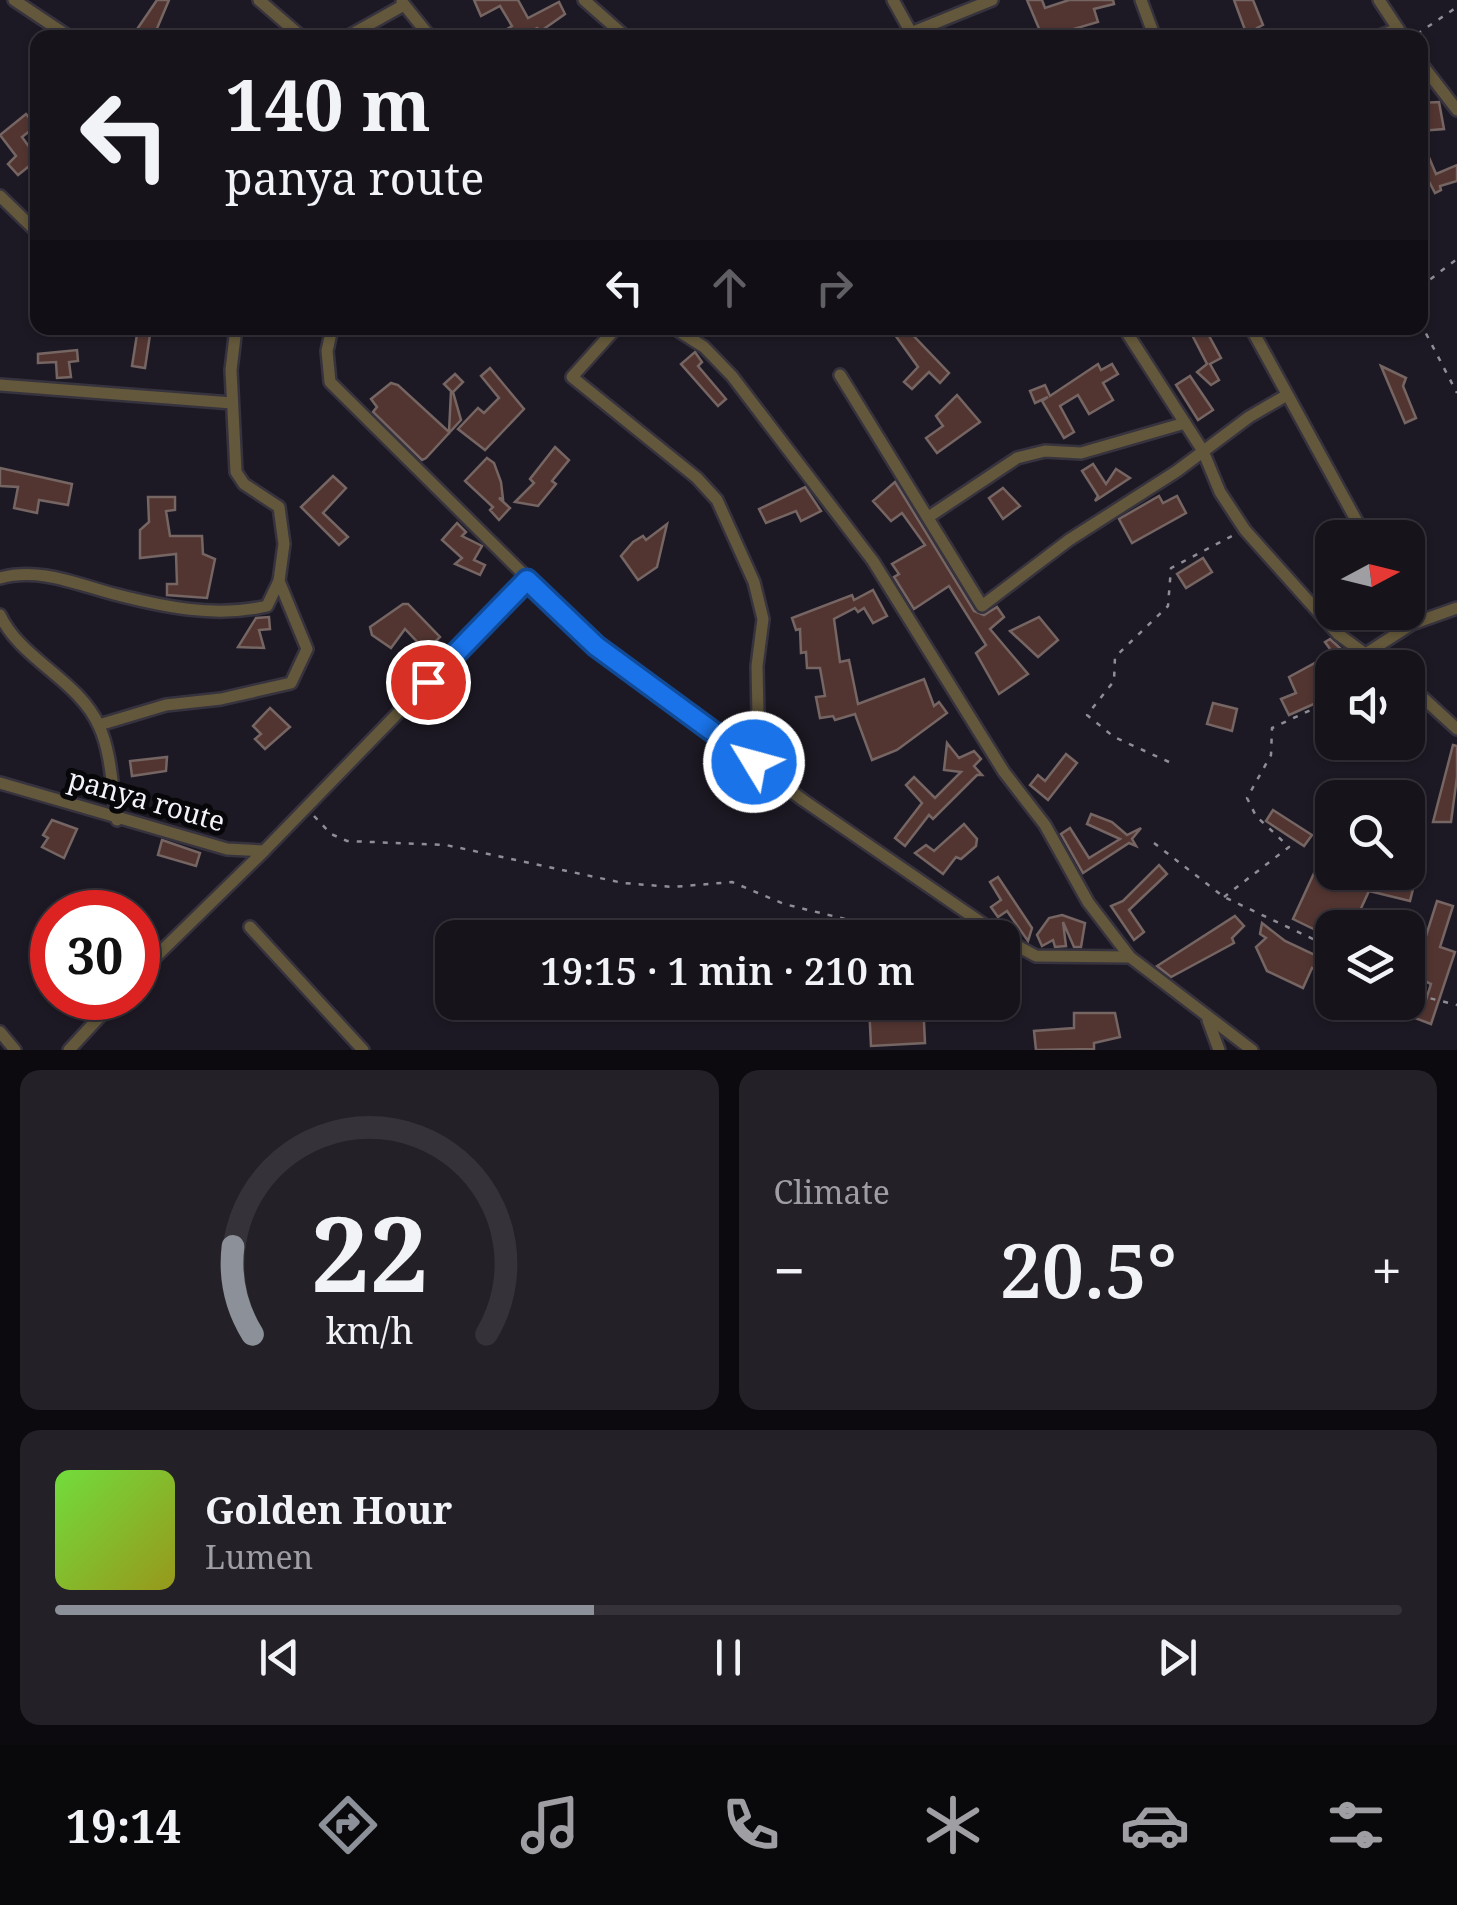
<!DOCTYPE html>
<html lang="en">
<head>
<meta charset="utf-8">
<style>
  :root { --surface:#16131b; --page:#232028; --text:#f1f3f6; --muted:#9e9ea3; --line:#35323a; --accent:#8c9099 }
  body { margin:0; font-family:"Noto Serif",serif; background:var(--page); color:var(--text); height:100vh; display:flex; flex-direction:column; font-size:38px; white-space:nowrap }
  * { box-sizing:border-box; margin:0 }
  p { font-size:32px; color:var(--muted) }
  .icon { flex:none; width:55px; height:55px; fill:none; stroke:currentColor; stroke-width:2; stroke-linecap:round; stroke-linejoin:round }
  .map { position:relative; height:1050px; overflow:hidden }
  .sheet { display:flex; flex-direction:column; gap:20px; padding:20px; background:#0c0a0f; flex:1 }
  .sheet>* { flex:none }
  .guide { position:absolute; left:30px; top:30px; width:1398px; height:305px; border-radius:20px; box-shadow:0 2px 8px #0004,0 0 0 2px var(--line); background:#16131b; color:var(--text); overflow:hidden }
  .needle { width:65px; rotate:83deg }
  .tools { position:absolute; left:1315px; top:520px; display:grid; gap:20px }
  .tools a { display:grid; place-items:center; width:110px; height:110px; border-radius:20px; background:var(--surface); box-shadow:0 2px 8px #0004,0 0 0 2px var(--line); font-size:50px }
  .speed { position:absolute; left:30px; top:890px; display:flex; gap:20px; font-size:50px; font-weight:700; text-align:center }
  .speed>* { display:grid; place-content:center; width:130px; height:130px; border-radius:50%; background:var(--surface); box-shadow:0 2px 8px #0004,0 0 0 2px var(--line); line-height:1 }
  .speed .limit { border:15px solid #d22; background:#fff; color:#111 }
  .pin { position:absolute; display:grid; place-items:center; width:85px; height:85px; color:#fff; margin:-42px; border:5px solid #fff; border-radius:50%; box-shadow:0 2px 10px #0007 }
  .me { position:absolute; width:110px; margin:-55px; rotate:307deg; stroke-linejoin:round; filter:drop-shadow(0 0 8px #0008) }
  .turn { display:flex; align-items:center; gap:35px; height:210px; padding:0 30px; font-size:45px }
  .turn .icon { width:130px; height:130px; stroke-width:2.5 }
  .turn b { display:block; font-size:70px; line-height:85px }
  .lanes { display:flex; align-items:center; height:95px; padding:0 30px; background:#0003; justify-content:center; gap:50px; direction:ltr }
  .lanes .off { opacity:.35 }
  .big { font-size:75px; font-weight:600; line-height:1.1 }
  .sheet .widget { flex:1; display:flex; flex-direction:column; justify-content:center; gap:15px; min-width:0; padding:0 35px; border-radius:20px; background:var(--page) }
  .sheet .dial { align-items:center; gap:0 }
  .dial svg { height:260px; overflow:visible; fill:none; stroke:var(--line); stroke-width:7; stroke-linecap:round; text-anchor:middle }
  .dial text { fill:var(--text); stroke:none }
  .song { display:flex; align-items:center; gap:30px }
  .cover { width:120px; height:120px; border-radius:15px; background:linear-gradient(135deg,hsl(100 70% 55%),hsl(60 70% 35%)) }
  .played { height:10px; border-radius:5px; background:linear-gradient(90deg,var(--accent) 40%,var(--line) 40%) }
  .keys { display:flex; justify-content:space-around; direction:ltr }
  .heat { display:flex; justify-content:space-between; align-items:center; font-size:55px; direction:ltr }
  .sheet .tiles { flex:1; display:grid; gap:20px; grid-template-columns:1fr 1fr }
  .widget:last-child { grid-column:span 2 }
  .trip { position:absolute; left:435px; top:920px; width:585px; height:100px; border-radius:20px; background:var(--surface); box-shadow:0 2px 8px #0004,0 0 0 2px var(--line); font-weight:600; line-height:100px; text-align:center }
  .menu { display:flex; height:160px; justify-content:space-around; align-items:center; background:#09080b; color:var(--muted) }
  .menu .icon { width:70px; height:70px }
  .menu .on { color:var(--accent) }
  .menu b { font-size:45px; color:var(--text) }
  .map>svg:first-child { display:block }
  .building { fill:#523531; stroke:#756563; stroke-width:2.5 }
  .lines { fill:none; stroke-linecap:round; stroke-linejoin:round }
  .street-casing { stroke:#37333e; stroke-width:16 }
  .path { stroke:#908d96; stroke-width:2.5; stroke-dasharray:5 8; stroke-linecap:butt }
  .street { stroke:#63583b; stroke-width:11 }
  .route-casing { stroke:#114b97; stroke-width:25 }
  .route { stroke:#1a73e8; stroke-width:18 }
  .labels { text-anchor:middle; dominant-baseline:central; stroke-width:10; stroke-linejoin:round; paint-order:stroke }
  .street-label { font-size:28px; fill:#f4f2f9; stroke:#070609 }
</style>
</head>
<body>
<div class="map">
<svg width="1457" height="1050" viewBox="0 0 1457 1050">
  <rect width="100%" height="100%" fill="#1d1924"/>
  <g class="building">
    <path d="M157 0H169L153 38H131Z"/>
    <path d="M474 0H518L528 18 559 2 565 14 541 31 537 28 520 38H493L512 26 500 6 481 16Z"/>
    <path d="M1027 0H1042L1045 8 1069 0H1113L1114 4 1094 9 1098 22 1043 38Z"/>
    <path d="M1234 0H1253L1263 25 1257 28 1260 38H1248Z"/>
    <path d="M1439 102 1444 129 1420 131V103Z"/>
    <path d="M26 114 36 126 22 137 38 159 18 175 8 164 16 156 0 135Z"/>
    <path d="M1420 136 1436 174 1457 165V181L1440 186 1441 190 1435 193 1420 164Z"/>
    <path d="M138 328H151L145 368 132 366Z"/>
    <path d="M890 328H906L949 373 940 383 929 372 912 389 904 382 918 367Z"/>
    <path d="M1207 332 1221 358 1210 364 1219 380 1211 385 1197 372 1207 364 1191 333Z"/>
    <path d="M77 350 78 361 69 362 71 377 57 378 56 362 38 363V354Z"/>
    <path d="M695 352 702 362 698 366 726 399 718 406 681 364Z"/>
    <path d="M1098 364 1101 370 1112 364 1118 374 1103 383 1113 400 1089 414 1078 395 1060 406 1074 432 1064 438 1042 401 1048 397 1035 403 1030 391 1045 385 1050 396Z"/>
    <path d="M1381 366 1406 378 1403 386 1416 418 1405 423Z"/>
    <path d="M490 368 524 409 485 450 458 429 478 408 484 413 499 398 481 376Z"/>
    <path d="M455 374 463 382 453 392 461 420 426 458 422 460 373 412 377 407 371 399 391 383 398 385 449 432 451 391 444 384Z"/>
    <path d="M1190 376 1213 410 1198 420 1176 385Z"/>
    <path d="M957 395 980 422 937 453 926 438 943 426 936 416Z"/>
    <path d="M555 447 569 460 552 481 556 484 538 506 515 502 534 483 530 479Z"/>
    <path d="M487 458 494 463 501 482 503 499 499 498 510 508 499 520 490 510 493 507 465 481Z"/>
    <path d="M1093 464 1106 484 1116 469 1130 478 1095 501 1098 496 1082 471Z"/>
    <path d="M0 468 72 484 68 505 39 500 37 513 14 508 18 487 0 486Z"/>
    <path d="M333 476 346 488 323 513 348 537 339 545 301 507Z"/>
    <path d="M895 482 974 611 984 615 997 607 1004 617 990 629 1028 674 999 694 976 653 986 645 949 586 914 609 894 577 899 574 892 564 925 545 902 513 891 521 873 501Z"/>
    <path d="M805 487 821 511 801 521 796 511 766 523 759 509Z"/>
    <path d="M1003 488 1020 506 1003 519 989 498Z"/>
    <path d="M1159 496 1163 503 1177 496 1186 513 1132 543 1119 519Z"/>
    <path d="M148 497H175V510L166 511 170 536H202L203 554 215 559 207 598 167 595V584H177L176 554 140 558V530L149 522Z"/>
    <path d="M457 523 466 532 462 536 482 546 474 560 485 565 480 575 455 564 462 558 442 540Z"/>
    <path d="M667 524 657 567 638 580 621 556 633 542 643 536 646 540Z"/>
    <path d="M1203 558 1212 572 1186 588 1177 574Z"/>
    <path d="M873 590 887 616 873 623 864 608 858 612 855 608 834 619 840 662 849 660 858 704 924 679 934 706 939 702 947 713 897 750 872 760 855 714 835 720 833 716 820 718 816 697 825 696 820 668H807L806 652 801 653 800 629 796 630 792 618 852 595 854 600Z"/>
    <path d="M403 604H408L440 637 426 651 405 629 391 648 372 635 370 627Z"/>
    <path d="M269 617 270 629 259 630 264 648 238 647 256 618Z"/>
    <path d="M1039 617 1058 640 1038 657 1010 631Z"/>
    <path d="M1330 639 1362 668H1332V696L1289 715 1281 699 1296 693 1289 677 1333 653 1325 642Z"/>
    <path d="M1213 703 1237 709 1232 731 1207 724Z"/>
    <path d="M270 708 290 727 265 749 255 739 261 734 253 726Z"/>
    <path d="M947 743 959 758 974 751 981 759 974 766 982 775H977L933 819 929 815 905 846 895 838 922 803 906 785 914 777 935 798 961 772 944 770Z"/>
    <path d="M1453 745 1457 746V777L1451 822H1433Z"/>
    <path d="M1066 754 1077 763 1048 800 1030 785 1038 775 1045 781Z"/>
    <path d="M167 757 166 771 132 776 130 761Z"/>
    <path d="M1273 810 1312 835 1304 846 1266 821Z"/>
    <path d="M1091 814 1112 822 1127 835 1141 828 1132 839 1136 846 1129 843 1083 873 1061 834 1070 828 1089 858 1120 839 1087 824Z"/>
    <path d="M52 820 77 829 64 858 42 847 48 838 43 835Z"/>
    <path d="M964 824 977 839 976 846 961 859 956 857 943 874 915 853 926 845 934 851Z"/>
    <path d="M162 840 200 853 196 866 158 855Z"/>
    <path d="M1159 865 1167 874 1129 910 1144 932 1134 940 1111 906 1123 901Z"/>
    <path d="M1315 871 1326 875 1380 872 1415 881 1410 901 1369 891 1358 915 1385 928H1332V938L1293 919Z"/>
    <path d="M998 877 1032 928 1028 941 1007 911 998 917 991 907 1001 900 990 882Z"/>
    <path d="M1437 901 1453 906 1440 947 1455 952 1431 1024 1378 1004 1408 1002V997L1425 1003 1431 984 1408 973V952L1419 958Z"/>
    <path d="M1062 915 1085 923 1081 947H1074L1063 922 1066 946 1055 947 1053 940 1042 946 1037 935 1049 918Z"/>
    <path d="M1235 916 1244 926 1232 938 1234 943 1171 977 1157 966Z"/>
    <path d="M1262 923 1285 941 1332 963V978L1312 968 1303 988 1267 971 1256 947 1266 938 1260 934Z"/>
    <path d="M923 1002 925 1043 871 1046 869 1005Z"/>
    <path d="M1074 1013H1115L1120 1037 1094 1043V1049L1036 1050 1034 1031 1074 1028Z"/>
  </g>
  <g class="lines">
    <g class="street-casing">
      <g id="street">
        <path d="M14 0 71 38"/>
        <path d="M259 0 303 38"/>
        <path d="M584 0 627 38"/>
        <path d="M893 0 914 38"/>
        <path d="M1141 0 1155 38"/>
        <path d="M1379 0 1404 38"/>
        <path d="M402 2 431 38"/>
        <path d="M913 32 992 0"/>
        <path d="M305 38H328"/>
        <path d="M345 38 404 5"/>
        <path d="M1374 38 1398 29"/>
        <path d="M1420 62 1457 110"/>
        <path d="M0 196 38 233"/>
        <path d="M332 328 327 351 330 382 597 647 803 800 1008 941 1036 956 1130 957"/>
        <path d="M616 328 572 377 697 478 717 500 754 582 763 619 757 666 758 716 730 743"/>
        <path d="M674 328 704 347 732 376 873 561 1004 772 1045 825 1088 902 1130 957 1252 1050"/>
        <path d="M1124 328 1203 451 1220 492 1245 530 1338 634 1384 668"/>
        <path d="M1251 328 1366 538"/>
        <path d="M840 375 982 606 1069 540 1177 471 1249 417 1287 395"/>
        <path d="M0 385 232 403"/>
        <path d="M930 516 1017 458 1045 451 1081 453 1185 423"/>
        <path d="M0 578C39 567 76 584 114 594 164 607 216 618 267 606L279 581"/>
        <path d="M0 615C21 660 79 680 99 726 112 754 112 791 117 820"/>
        <path d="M1367 653 1412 624 1457 608"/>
        <path d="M1408 684 1457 729"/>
        <path d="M99 725 166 705 221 699 291 683 307 649 279 581 284 544 279 507 244 484 236 472 231 370 236 328"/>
        <path d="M0 783 227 849 264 851 527 580"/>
        <path d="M250 927 363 1050"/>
        <path d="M138 974 264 851"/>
        <path d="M1208 1020 1219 1050"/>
        <path d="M0 1032 15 1050"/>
        <path d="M69 1050 117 998"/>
      </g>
    </g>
    <g class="path">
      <path d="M1417 34 1457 7"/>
      <path d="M1420 287 1457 259"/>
      <path d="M1420 322 1457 393"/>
      <path d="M1169 762 1114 737 1087 715 1114 681 1115 657 1168 606 1171 568 1232 536"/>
      <path d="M314 816 331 834 347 841 446 845 623 883 673 887 732 882 784 904 898 932 952 918"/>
      <path d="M1154 843 1224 897 1332 948"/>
      <path d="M1224 897 1289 847 1256 816 1247 798 1271 755 1272 728 1332 700"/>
      <path d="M1408 987 1417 995 1457 1005"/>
    </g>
    <use href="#street" class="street"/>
  </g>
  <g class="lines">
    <g class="route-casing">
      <path id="route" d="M428 682 527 580 596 646 754 762"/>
    </g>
    <use href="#route" class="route"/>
  </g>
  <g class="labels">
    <g class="street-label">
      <text transform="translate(147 799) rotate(16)">panya route</text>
    </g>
  </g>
</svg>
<div class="tools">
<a><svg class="needle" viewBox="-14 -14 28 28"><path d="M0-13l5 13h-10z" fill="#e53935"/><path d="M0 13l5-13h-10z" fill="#9e9ea3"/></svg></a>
<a><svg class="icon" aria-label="sound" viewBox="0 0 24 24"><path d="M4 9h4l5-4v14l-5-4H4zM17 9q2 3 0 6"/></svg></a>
<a><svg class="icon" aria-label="search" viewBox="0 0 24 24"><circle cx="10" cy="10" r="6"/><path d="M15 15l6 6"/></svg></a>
<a><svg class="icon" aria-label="layers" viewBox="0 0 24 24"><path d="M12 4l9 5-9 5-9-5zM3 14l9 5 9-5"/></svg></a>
</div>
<div class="speed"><div class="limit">30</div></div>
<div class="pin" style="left:428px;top:682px;background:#d93025"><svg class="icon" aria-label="arrive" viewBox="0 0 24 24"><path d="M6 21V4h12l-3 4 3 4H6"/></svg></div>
<svg class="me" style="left:754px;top:762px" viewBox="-20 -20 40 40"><circle r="17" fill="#1a73e8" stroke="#fff" stroke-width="3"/><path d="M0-11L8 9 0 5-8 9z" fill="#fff"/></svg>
<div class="trip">19:15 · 1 min · 210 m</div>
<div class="guide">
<div class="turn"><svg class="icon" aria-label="left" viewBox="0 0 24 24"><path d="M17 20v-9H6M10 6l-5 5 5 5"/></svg><div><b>140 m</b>panya route</div></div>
<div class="lanes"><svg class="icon" aria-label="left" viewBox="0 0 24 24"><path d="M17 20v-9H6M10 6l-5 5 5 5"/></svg><svg class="icon off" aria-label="ahead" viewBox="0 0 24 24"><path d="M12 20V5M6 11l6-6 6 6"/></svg><svg class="icon off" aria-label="right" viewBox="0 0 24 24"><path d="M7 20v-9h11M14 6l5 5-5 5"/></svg></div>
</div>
</div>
<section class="sheet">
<div class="tiles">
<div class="widget dial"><svg viewBox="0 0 100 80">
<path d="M14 69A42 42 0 1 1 86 69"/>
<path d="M14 69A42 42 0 0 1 8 42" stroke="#8c9099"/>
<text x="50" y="56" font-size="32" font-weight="700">22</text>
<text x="50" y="72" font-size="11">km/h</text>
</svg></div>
<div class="widget"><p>Climate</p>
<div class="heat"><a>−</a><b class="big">20.5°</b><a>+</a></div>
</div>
<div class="widget">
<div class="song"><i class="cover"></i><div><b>Golden Hour</b><p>Lumen</p></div></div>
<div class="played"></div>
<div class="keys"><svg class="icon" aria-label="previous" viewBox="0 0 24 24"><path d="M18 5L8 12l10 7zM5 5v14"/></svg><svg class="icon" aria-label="pause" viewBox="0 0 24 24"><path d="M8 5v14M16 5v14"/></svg><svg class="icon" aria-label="next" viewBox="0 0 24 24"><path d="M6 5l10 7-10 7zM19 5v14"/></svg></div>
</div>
</div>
</section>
<nav class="menu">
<b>19:14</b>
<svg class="icon on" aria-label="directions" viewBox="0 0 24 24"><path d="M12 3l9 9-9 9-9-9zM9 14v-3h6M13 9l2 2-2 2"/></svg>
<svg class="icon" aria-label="music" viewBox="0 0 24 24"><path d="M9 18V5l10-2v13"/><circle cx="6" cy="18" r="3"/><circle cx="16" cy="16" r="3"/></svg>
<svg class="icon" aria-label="phone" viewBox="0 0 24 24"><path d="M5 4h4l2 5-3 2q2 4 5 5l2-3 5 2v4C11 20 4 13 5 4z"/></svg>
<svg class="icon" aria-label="climate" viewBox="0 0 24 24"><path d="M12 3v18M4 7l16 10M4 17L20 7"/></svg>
<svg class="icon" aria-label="car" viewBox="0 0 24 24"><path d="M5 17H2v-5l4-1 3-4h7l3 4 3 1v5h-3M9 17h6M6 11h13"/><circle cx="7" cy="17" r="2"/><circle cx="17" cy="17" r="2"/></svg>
<svg class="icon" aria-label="filters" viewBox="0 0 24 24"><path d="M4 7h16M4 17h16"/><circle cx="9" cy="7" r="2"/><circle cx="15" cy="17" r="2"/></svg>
</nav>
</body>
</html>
